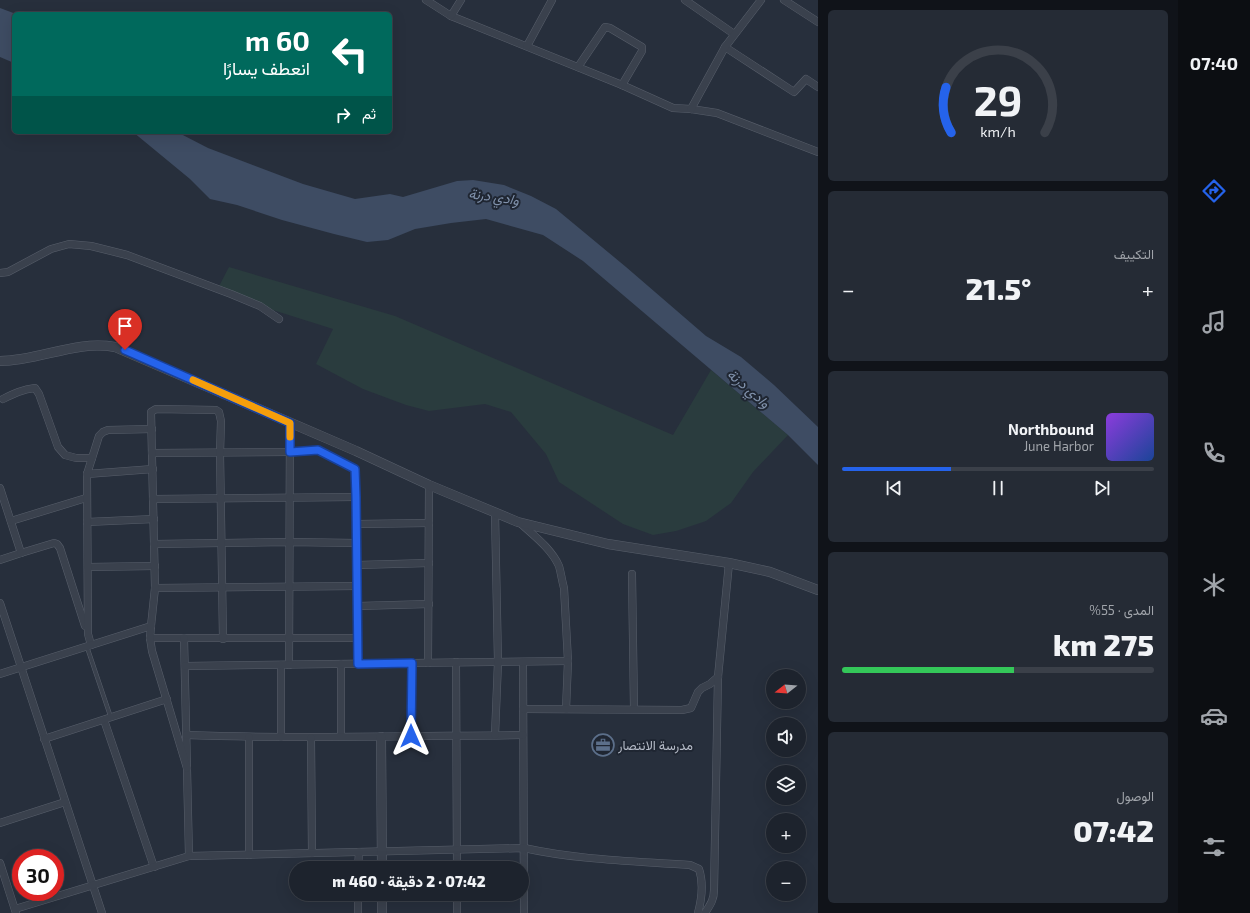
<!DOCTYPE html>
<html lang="ar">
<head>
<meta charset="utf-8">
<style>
  :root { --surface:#1d232d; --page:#252b35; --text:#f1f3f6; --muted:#a0a4aa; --line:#3b4049; --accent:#2563eb }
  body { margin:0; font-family:"Exo 2",Vazirmatn,sans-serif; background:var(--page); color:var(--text); direction:rtl; height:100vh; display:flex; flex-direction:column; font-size:15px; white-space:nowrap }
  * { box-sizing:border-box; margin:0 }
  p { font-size:13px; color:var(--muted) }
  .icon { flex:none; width:22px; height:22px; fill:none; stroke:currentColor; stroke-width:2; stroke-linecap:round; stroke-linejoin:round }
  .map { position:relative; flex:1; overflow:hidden; direction:ltr }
  .side { display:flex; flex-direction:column; gap:10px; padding:10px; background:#101319; width:360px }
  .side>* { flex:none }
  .guide { position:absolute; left:12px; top:12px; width:380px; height:122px; border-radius:6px; box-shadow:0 4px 16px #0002,0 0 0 1px var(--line); direction:rtl; background:#00695c; color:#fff; overflow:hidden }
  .needle { width:26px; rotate:253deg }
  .controls { position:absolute; left:766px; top:669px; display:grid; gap:8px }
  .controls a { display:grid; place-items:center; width:40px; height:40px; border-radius:50%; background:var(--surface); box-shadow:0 4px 16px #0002,0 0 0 1px var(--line); font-size:20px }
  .speed { position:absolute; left:12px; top:849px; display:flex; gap:8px; font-size:20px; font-weight:700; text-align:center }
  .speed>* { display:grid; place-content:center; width:52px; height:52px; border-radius:50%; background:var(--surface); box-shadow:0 4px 16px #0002,0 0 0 1px var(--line); line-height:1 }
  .speed .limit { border:6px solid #d22; background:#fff; color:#111 }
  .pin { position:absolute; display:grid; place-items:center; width:34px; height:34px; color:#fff; margin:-41px -17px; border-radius:50% 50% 50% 0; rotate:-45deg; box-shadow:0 0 4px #0007 }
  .pin .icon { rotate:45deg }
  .me { position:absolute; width:44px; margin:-22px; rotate:0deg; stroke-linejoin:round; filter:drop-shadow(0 0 3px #0008) }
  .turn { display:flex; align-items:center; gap:14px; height:84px; padding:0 16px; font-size:18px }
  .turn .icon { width:52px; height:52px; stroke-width:2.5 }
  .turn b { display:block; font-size:28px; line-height:34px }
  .then { display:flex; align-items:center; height:38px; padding:0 16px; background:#0003; gap:8px; font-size:15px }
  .big { font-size:30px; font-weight:800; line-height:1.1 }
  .side .tile { flex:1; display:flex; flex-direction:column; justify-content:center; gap:6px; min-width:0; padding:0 14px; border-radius:6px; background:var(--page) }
  .side .dial { align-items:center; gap:0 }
  .dial svg { height:104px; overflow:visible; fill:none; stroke:var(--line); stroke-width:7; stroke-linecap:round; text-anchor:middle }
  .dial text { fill:var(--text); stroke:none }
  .song { display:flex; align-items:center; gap:12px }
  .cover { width:48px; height:48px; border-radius:6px; background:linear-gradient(135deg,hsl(270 70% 55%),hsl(220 70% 35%)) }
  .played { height:4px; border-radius:2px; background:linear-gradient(90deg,var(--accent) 35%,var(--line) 35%) }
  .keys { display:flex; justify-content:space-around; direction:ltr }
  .heat { display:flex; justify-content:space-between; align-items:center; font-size:22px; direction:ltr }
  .charge { height:6px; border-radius:3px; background:linear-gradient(90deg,#34c759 55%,var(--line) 0) }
  .trip { position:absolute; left:289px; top:861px; width:240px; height:40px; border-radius:20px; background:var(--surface); box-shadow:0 4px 16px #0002,0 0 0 1px var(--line); font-weight:800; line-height:40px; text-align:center; direction:rtl }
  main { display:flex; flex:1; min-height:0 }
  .dock { display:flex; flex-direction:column; width:72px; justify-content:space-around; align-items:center; background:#0c0e12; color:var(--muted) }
  .dock .icon { width:28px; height:28px }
  .dock .current { color:var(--accent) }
  .dock b { font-size:18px; color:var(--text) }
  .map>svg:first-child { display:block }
  .green { fill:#2a3c3e }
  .water { fill:#3e4c63 }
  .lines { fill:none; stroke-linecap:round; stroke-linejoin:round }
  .service-casing { stroke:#585f6b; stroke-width:4.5 }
  .minor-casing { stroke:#585f6b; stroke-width:8 }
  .tertiary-casing { stroke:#585f6b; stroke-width:10 }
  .service { stroke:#3a414d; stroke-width:3.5 }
  .minor { stroke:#3a414d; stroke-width:7 }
  .tertiary { stroke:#3a414d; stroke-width:9 }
  .route-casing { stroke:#184099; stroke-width:10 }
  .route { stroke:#2563eb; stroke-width:7 }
  .slow { stroke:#f59e0b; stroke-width:7 }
  .labels { text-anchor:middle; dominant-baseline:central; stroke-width:4; stroke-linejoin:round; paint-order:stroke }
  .poi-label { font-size:13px; fill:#b6bcc8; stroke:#1f2632; text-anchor:start }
  .water-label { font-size:14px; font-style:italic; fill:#8192ac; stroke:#1f2632 }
</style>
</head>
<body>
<main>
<nav class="dock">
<b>07:40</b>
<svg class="icon current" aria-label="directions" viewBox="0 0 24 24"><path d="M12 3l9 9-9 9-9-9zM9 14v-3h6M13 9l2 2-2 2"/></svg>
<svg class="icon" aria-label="music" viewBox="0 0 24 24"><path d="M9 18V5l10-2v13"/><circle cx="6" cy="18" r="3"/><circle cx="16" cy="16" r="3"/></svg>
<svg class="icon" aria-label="phone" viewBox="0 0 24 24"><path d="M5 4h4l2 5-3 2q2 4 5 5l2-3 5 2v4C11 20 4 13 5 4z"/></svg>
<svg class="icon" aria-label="climate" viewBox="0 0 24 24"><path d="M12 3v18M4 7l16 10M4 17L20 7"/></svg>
<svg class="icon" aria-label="car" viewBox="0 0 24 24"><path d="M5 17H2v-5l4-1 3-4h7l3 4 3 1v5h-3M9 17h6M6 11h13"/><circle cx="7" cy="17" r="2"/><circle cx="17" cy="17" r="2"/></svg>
<svg class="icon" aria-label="filters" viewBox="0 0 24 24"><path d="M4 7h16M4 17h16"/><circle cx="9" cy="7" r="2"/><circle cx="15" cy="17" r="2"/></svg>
</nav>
<section class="side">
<div class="tile dial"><svg viewBox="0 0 100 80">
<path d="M14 69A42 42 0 1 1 86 69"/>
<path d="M14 69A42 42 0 0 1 10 34" stroke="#2563eb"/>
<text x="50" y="56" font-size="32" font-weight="700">29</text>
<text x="50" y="72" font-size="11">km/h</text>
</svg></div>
<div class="tile"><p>التكييف</p>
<div class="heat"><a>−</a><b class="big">21.5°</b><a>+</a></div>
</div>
<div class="tile">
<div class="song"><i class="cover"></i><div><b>Northbound</b><p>June Harbor</p></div></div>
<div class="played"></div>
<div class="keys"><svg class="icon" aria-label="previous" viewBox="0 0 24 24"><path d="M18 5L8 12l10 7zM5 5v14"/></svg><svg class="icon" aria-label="pause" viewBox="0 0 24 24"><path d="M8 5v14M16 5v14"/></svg><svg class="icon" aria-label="next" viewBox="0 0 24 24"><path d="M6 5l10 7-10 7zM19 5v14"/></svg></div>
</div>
<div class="tile"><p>المدى · 55%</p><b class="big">275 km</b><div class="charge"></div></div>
<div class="tile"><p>الوصول</p><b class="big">07:42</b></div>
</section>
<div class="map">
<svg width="818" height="913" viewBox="0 0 818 913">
  <rect width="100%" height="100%" fill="#272f3c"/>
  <path class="green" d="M229 267 395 316 673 435 711 370 788 435 753 472 731 503 706 521 676 531 653 535 623 524 559 482 546 454 511 412 485 404 429 411 406 405 363 389 316 364 333 329 216 292Z"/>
  <g class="water">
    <path d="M0 8 16 14H14V63L0 57Z"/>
    <path d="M133 132H177L208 148 303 184 355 199 390 194 403 197 457 181 473 180 504 185 531 196 556 209 626 267 706 336 741 357 774 385 818 427V465L788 435 583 261 543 235 486 219 451 223 415 229 388 240 367 242 334 234 282 220 237 205 210 199 190 179Z"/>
  </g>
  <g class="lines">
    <g class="service-casing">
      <path id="service" d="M87 647 111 718"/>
    </g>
    <g class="minor-casing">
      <g id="minor">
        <path d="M426 0 451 16 622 85 673 108 691 109 717 113 818 152"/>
        <path d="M685 0 734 34"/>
        <path d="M784 0 818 22"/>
        <path d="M451 16 461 0"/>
        <path d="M527 46 552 0"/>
        <path d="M725 47 794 92 806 79 818 87"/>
        <path d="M578 67 605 27 610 28 642 47V51L622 85"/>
        <path d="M691 109 725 47 761 0"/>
        <path d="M0 273 8 272 51 249 69 244 91 246 127 255 231 294 260 306 279 319"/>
        <path d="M3 399C13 394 23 389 35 388L39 394 58 447 65 455 76 458H92"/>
        <path d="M152 453 290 452 318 450 355 469 356 497 358 664"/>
        <path d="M87 474 153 469"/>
        <path d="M0 488 21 553 0 560"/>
        <path d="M153 499 356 497"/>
        <path d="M11 521 86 498"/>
        <path d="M87 522 154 519"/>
        <path d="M519 522C533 535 551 548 559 566 561 573 562 581 564 588L568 661 566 709"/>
        <path d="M357 524 429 523"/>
        <path d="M154 544 289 542 357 543"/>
        <path d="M21 553 54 543 57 544 60 548 85 626"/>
        <path d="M357 565 429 563"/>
        <path d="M88 567 155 566"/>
        <path d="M632 574 634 709"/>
        <path d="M155 588 358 586"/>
        <path d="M0 603 102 913"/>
        <path d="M358 606 429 604"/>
        <path d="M150 638H358"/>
        <path d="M184 638 189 856"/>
        <path d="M91 645 88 634 87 474 99 436 103 432 108 430 152 429"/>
        <path d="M456 662 457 868"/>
        <path d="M523 662 524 913"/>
        <path d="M428 663 429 485"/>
        <path d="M341 664V736"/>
        <path d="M281 665V737"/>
        <path d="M289 665 290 423"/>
        <path d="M185 666 568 661"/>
        <path d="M0 674 151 626"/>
        <path d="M523 709 682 710 691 708 698 692 702 688 710 684 718 677"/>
        <path d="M104 720 154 867"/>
        <path d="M186 735C298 739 411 736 523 735"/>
        <path d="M495 735 498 662 495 513"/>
        <path d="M411 736 412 663"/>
        <path d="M249 737V855"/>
        <path d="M311 738 312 853"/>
        <path d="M44 739 167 699"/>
        <path d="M187 768 152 651 150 638 151 626 155 588 151 412 156 409 216 410 219 412 221 421 220 453 223 639"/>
        <path d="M0 823 65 802"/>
        <path d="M0 863 16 913"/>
        <path d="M358 868 359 852"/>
        <path d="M457 894V913"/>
        <path d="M15 909 189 856 524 848C578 860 635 861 690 865L699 869C704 884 702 898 698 913"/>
        <path d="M358 913V894"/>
        <path d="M705 913C710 905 714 900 714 890L718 677 729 563"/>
      </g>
    </g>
    <g class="tertiary-casing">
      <g id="tertiary">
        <path d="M0 361C40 361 74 340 115 347L356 451 429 485 518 522 608 544 729 563 770 572 818 590"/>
        <path d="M381 737 382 868"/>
        <path d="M382 894V913"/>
      </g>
    </g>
    <use href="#service" class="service"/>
    <use href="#minor" class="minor"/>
    <use href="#tertiary" class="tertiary"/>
  </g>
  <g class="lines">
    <g class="route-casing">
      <path id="route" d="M125 350 290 423V452L318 450 355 469 356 497 358 664 412 663 411 736"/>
    </g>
    <use href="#route" class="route"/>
    <path class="slow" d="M193 380 290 423V437"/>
  </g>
  <defs>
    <g id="office-ring" transform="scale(1.15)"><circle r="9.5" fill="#1f2632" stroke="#5c6f8a" stroke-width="1.5"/><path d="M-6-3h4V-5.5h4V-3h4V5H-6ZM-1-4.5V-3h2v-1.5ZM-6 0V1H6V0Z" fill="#5c6f8a"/></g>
  </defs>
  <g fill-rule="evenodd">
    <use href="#office-ring" x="603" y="745"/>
  </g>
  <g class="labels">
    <g class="poi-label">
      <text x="618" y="745">مدرسة الانتصار</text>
    </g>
    <g class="water-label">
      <text transform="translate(494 196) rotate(8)">وادي درنة</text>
      <text transform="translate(749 388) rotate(41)">وادي درنة</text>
    </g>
  </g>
</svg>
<div class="controls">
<a><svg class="needle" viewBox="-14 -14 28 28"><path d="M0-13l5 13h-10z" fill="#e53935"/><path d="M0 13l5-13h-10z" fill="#a0a4aa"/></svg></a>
<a><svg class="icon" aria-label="sound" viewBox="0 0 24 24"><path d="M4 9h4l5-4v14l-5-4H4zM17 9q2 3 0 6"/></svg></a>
<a><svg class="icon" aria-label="layers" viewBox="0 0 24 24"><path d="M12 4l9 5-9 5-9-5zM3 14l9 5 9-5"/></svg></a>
<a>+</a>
<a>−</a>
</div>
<div class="speed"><div class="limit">30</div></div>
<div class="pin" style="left:125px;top:350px;background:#d93025"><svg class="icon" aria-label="arrive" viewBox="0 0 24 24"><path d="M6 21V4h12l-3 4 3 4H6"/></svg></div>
<svg class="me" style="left:411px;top:736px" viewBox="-20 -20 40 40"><path d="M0-17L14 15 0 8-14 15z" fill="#2563eb" stroke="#fff" stroke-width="4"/></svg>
<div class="trip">07:42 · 2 دقيقة · 460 m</div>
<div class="guide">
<div class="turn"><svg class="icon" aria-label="left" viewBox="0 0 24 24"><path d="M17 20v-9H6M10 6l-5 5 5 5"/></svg><div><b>60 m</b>انعطف يسارًا</div></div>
<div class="then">ثم<svg class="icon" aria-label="right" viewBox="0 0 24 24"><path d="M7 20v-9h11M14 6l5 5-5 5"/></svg></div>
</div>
</div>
</main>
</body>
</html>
